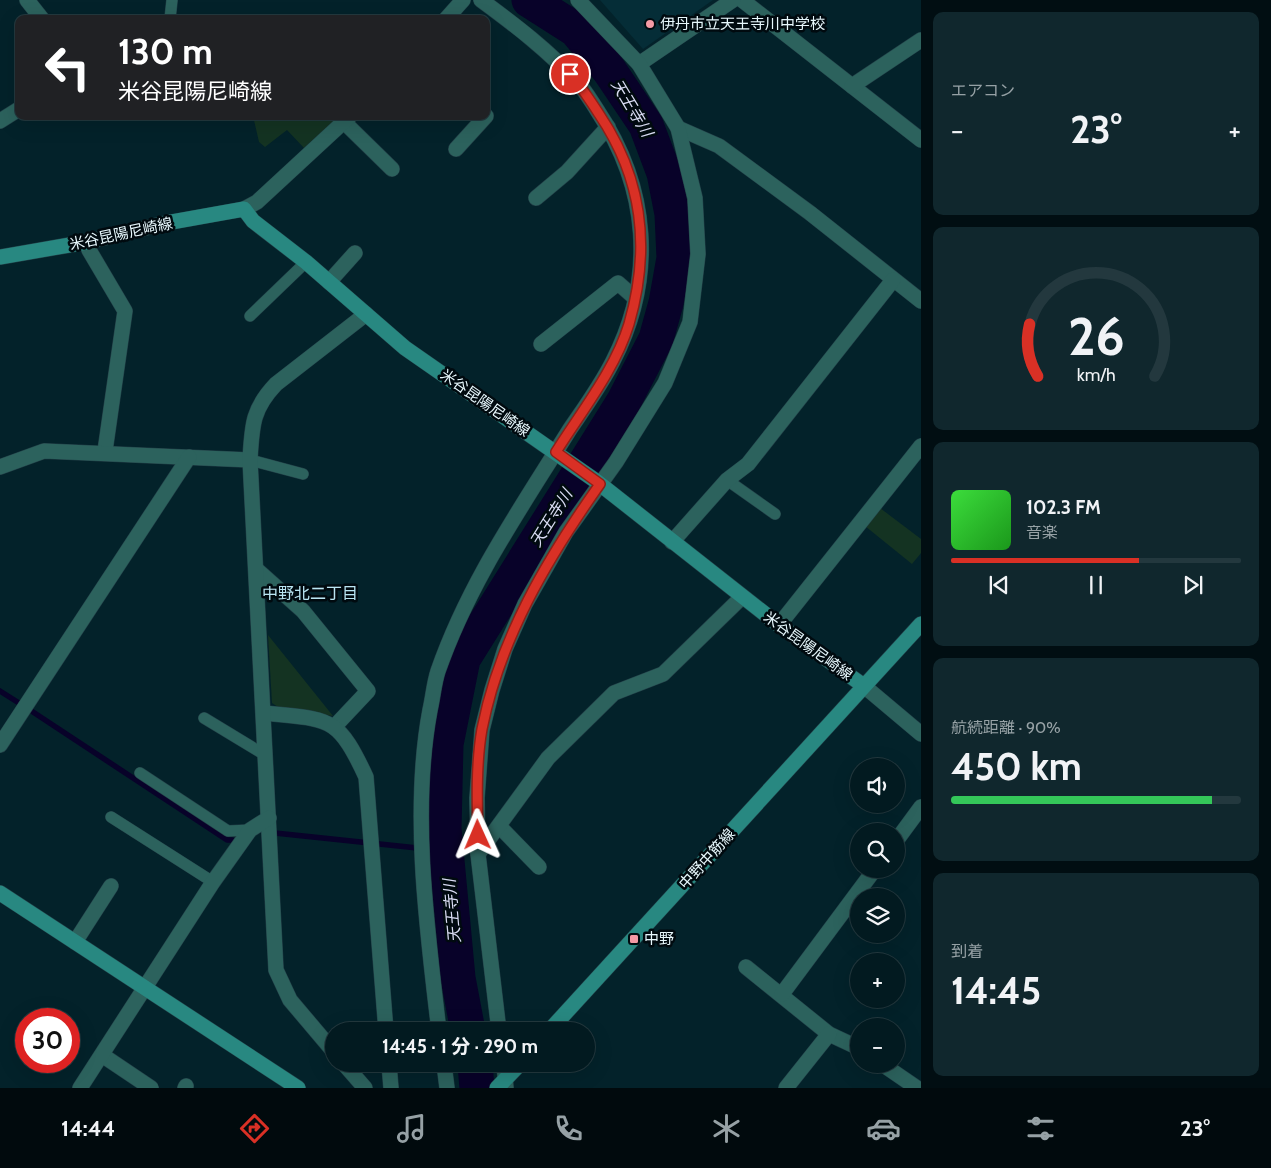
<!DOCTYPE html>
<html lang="ja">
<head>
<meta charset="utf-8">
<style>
  :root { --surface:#021a20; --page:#10272d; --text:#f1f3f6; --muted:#96a1a5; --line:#23383e; --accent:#d93025 }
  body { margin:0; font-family:Cabin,"Noto Sans JP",sans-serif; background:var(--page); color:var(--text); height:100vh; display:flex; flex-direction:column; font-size:19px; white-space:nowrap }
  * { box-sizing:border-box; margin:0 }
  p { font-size:16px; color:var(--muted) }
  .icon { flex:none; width:28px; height:28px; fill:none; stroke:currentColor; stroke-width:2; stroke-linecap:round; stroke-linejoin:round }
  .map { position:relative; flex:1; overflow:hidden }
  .sheet { display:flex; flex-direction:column; gap:12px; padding:12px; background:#010e12; width:350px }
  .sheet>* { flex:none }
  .hud { position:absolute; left:15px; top:15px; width:475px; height:105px; border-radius:10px; box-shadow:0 5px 20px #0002,0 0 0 1px var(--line); background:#202124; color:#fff; overflow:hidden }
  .controls { position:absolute; left:850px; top:758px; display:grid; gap:10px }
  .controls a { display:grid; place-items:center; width:55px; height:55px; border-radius:50%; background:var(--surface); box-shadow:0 5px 20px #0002,0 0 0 1px var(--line); font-size:25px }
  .speed { position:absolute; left:15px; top:1008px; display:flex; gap:10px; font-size:25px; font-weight:700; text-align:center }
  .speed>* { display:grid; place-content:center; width:65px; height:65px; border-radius:50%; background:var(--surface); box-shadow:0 5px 20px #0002,0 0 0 1px var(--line); line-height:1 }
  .speed .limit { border:8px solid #d22; background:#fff; color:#111 }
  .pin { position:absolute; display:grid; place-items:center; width:42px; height:42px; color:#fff; margin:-21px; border:2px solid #fff; border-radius:50%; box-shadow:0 1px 5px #0007 }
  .me { position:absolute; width:55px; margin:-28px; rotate:359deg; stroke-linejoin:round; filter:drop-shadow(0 0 4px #0008) }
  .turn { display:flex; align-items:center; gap:18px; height:105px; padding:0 20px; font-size:22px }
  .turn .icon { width:65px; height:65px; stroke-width:2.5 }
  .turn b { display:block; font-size:35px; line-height:42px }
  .big { font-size:38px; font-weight:700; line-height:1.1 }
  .sheet .card { flex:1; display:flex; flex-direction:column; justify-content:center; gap:8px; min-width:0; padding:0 18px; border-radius:10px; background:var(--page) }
  .sheet .dial { align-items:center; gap:0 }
  .dial svg { height:130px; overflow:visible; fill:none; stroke:var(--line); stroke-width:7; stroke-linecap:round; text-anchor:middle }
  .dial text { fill:var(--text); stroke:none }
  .song { display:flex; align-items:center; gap:15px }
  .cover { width:60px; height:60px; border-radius:8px; background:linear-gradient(135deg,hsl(120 70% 55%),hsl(120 70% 35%)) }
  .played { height:5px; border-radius:2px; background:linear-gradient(90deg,var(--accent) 65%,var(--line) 65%) }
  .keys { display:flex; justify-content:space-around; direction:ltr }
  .heat { display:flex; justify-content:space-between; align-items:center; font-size:28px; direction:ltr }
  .charge { height:8px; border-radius:4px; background:linear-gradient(90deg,#34c759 90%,var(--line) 0) }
  .trip { position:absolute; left:325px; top:1022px; width:270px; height:50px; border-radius:25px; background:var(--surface); box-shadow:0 5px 20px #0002,0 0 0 1px var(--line); font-weight:700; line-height:50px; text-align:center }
  .tabs { display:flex; height:80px; justify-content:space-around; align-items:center; background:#010a0d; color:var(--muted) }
  .tabs .icon { width:35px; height:35px }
  .tabs .selected { color:var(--accent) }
  .tabs b { font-size:22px; color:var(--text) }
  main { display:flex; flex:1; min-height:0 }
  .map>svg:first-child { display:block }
  .built { fill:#052d37 }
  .green { fill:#143322 }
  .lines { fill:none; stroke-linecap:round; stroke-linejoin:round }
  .stream { stroke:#080229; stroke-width:5.5 }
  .river { stroke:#080229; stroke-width:35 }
  .lane-casing { stroke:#234048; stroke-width:12 }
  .street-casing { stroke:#234048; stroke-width:16 }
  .secondary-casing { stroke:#234048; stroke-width:16 }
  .lane { stroke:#2c625d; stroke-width:11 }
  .street { stroke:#2c625d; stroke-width:15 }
  .secondary { stroke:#288881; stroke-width:15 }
  .route-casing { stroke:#8d1f18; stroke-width:12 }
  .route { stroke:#d93025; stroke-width:9 }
  .poi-dot { fill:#f49aa5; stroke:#000a0f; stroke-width:2 }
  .labels { text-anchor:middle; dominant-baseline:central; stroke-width:5; stroke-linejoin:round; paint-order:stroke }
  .poi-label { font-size:15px; fill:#e7f8fd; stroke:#000a0f; text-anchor:start }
  .street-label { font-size:15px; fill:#e7f8fd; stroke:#000a0f }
  .water-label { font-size:16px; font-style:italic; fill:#d9dcf3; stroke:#000a0f }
  .neighbourhood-label { font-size:16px; fill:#b9e5f2; stroke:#000a0f }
</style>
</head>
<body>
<main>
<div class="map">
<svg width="921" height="1088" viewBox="0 0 921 1088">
  <rect width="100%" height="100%" fill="#03222a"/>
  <path class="built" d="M600 0H713L643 49Z"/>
  <g class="green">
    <path d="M253 116H340L304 148 287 130 265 147 259 142Z"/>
    <path d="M880 508 921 539V553L912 564 865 526Z"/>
    <path d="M268 635 333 716 281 709 272 703Z"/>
  </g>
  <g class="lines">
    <g class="stream">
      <path d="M0 691 19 703"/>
      <path d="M33 712 227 840H232"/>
      <path d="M275 833 446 851"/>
    </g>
    <g class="river">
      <path d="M468 1031 458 978 444 829 446 744 463 659 624 401 656 339 666 303 674 258 672 214 664 173 646 125 609 70 576 30 529 0"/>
      <path d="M475 1064 477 1088"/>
    </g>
    <g class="lane-casing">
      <g id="lane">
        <path d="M170 19 172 0"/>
        <path d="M250 316 306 262"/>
        <path d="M250 460 303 474"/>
        <path d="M727 480 775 514"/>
        <path d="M204 718 265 755"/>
        <path d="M140 773 228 831 250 830"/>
        <path d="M111 817 213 882"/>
      </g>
    </g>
    <g class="street-casing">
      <g id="street">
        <path d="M27 0 42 19"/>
        <path d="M742 0 921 140"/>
        <path d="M446 19 463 0"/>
        <path d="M639 64 733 0"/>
        <path d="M852 86 921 40"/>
        <path d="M0 121 19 109"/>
        <path d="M344 122 392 169"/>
        <path d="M678 128 719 146 810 213 921 301"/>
        <path d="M456 149 486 116"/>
        <path d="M536 198 567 172 608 127"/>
        <path d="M244 209 257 202 350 116"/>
        <path d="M87 242 89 250 125 311 105 451"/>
        <path d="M329 282 355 253"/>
        <path d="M541 344 618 283 635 298"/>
        <path d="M0 467 44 451 250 460"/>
        <path d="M672 542 727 480 748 464 893 280"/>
        <path d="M256 569 303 611 368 691 335 726"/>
        <path d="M779 625 921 446"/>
        <path d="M864 686 921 734"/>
        <path d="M264 713C329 720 337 714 366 777L386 1031"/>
        <path d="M0 745 189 457"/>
        <path d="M499 826 539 867"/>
        <path d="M896 841 921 807"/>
        <path d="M478 854 548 758 614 693 663 674 742 597"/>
        <path d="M75 942 111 886"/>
        <path d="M746 967 829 1034 859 1048"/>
        <path d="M782 994 875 869"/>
        <path d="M439 1031C427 930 411 811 430 710 433 697 434 683 438 671 469 582 521 508 570 429 585 407 601 385 613 361 656 277 649 188 597 110 591 101 585 90 577 82 549 51 515 25 481 0"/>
        <path d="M499 1031 478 854 477 798 482 730 492 690 505 649 525 604 566 532 616 462 665 383 690 322 698 254 695 198 678 128 639 64 578 0"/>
        <path d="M334 1052 290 1000 276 970 250 460C252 426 252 409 276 384L366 314"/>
        <path d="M102 1055 151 1088"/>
        <path d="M344 1064 365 1088"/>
        <path d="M389 1064 391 1088"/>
        <path d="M444 1064 447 1088"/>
        <path d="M504 1064 506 1088"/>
        <path d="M882 1064 917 1088"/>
        <path d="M80 1088 213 882 250 830 269 818"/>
        <path d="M185 1088 186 1086"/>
        <path d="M786 1088 829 1034"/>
      </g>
    </g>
    <g class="secondary-casing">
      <g id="secondary">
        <path d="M0 257 87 242 166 223 244 209 253 221 306 262 405 348 596 481 779 625 864 686"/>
        <path d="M0 893 298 1088"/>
        <path d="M549 1031 921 624"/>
        <path d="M497 1088 520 1064"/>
      </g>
    </g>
    <use href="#lane" class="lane"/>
    <use href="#street" class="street"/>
    <use href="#secondary" class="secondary"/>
  </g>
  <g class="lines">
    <g class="route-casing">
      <path id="route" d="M478 835C477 801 476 763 482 729 500 638 547 559 600 484L556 452C581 412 615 370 629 324 651 248 643 179 599 114 590 100 581 86 570 74"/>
    </g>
    <use href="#route" class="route"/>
  </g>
  <g class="poi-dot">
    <circle cx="650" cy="24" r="5"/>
    <rect x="629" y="934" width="10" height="10" rx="2.5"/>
  </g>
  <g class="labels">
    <g class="poi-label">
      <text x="660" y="24">伊丹市立天王寺川中学校</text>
      <text x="644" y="939">中野</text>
    </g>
    <g class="street-label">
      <text transform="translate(121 234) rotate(-12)">米谷昆陽尼崎線</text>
      <text transform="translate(485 403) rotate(35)">米谷昆陽尼崎線</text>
      <text transform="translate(808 646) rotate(36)">米谷昆陽尼崎線</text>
      <text transform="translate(707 859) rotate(-48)">中野中筋線</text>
    </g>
    <g class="water-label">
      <text transform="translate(632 108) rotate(59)">天王寺川</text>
      <text transform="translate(551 518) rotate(-58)">天王寺川</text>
      <text transform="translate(452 911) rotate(-95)">天王寺川</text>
    </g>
    <g class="neighbourhood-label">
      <text x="310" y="593">中野北二丁目</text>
    </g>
  </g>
</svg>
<div class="controls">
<a><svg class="icon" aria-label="sound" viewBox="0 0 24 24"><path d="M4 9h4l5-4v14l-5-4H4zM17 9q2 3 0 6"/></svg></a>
<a><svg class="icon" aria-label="search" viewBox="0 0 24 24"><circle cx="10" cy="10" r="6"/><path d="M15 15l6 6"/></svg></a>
<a><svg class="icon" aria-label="layers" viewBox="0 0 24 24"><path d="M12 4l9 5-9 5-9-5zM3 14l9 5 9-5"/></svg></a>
<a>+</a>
<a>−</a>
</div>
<div class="speed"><div class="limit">30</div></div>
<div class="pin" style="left:570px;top:74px;background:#d93025"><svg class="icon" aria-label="arrive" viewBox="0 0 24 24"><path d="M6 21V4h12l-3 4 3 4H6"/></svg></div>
<svg class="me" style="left:478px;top:835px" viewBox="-20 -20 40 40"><path d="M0-17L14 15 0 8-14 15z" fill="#d93025" stroke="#fff" stroke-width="4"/></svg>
<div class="trip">14:45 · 1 分 · 290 m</div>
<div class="hud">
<div class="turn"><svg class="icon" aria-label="left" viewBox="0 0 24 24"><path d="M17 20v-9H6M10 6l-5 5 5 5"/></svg><div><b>130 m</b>米谷昆陽尼崎線</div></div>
</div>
</div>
<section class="sheet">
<div class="card"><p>エアコン</p>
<div class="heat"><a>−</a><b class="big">23°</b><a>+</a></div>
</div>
<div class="card dial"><svg viewBox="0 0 100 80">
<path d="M14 69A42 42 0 1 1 86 69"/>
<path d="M14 69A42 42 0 0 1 9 37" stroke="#d93025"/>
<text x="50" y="56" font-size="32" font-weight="700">26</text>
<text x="50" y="72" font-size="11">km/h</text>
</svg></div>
<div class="card">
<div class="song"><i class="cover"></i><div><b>102.3 FM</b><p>音楽</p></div></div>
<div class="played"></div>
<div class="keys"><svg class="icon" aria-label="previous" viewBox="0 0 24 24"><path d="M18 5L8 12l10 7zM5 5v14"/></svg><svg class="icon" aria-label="pause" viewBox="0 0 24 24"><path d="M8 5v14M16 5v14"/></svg><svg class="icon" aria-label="next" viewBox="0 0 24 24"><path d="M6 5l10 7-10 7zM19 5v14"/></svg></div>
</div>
<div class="card"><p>航続距離 · 90%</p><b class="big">450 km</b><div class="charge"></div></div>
<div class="card"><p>到着</p><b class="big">14:45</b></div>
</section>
</main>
<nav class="tabs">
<b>14:44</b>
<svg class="icon selected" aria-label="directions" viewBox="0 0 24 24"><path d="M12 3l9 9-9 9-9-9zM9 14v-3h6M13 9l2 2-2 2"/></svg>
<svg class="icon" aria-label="music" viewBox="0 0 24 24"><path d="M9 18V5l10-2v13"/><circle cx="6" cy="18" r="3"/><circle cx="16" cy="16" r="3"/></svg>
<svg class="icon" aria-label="phone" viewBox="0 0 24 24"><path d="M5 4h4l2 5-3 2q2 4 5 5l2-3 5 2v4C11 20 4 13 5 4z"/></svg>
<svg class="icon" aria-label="climate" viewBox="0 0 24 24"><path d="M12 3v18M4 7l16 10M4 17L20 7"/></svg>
<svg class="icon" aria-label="car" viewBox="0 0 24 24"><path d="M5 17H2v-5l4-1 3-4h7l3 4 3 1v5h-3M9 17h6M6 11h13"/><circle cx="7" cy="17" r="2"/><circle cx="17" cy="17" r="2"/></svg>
<svg class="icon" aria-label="filters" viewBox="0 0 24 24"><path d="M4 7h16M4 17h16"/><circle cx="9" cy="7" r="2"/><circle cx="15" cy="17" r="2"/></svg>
<b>23°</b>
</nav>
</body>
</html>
